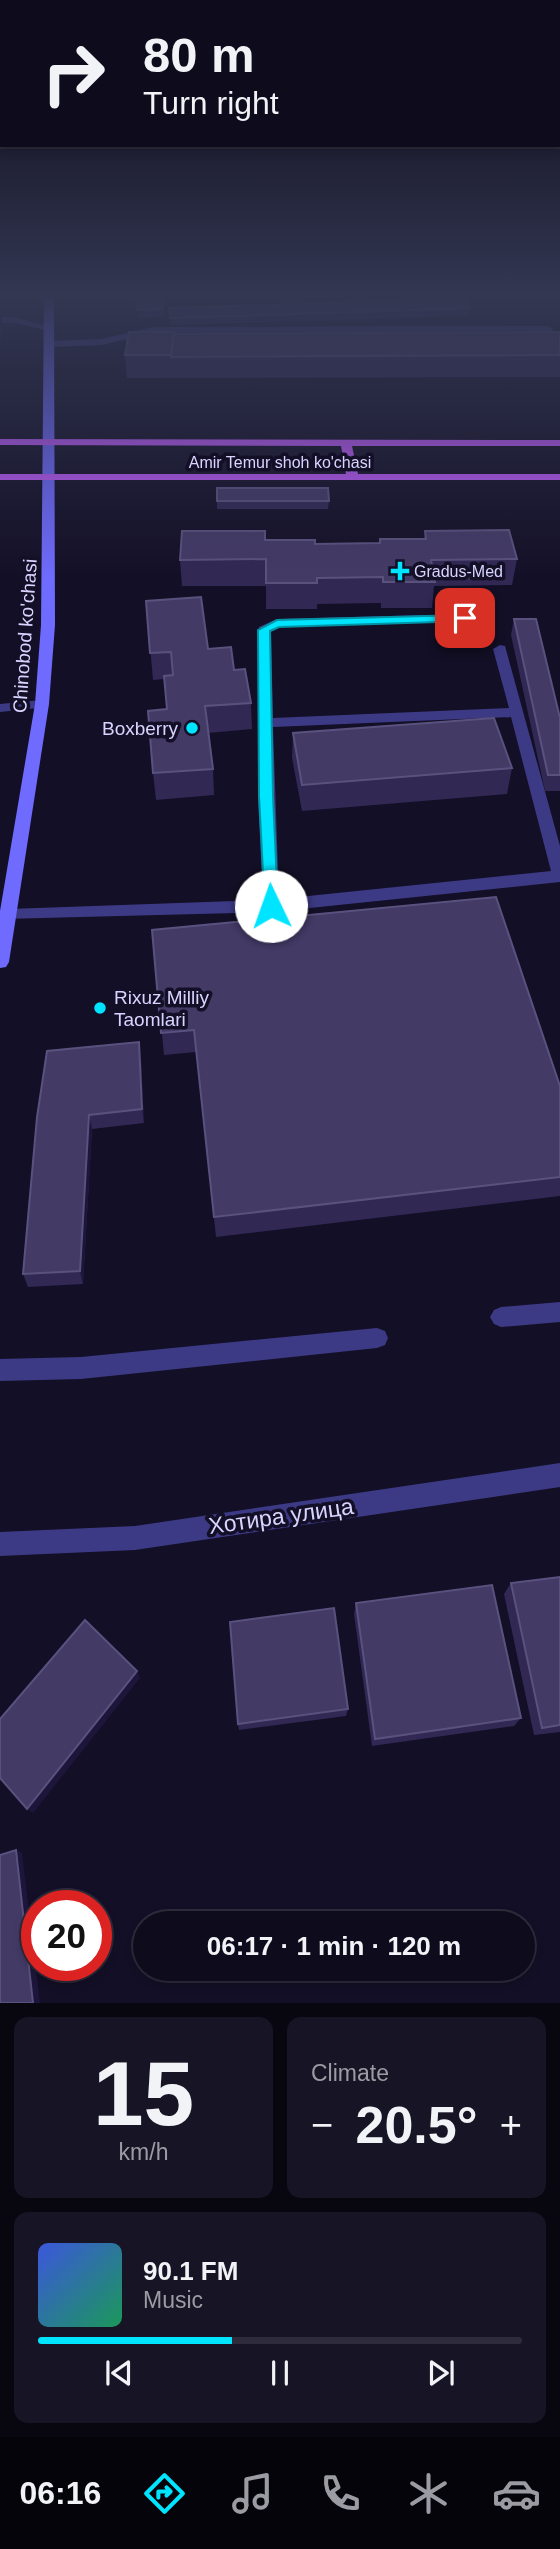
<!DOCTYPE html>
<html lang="en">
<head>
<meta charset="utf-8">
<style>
  :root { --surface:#0e0b1c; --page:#171425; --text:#f1f3f6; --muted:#9b9ba3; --line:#2e2b3b; --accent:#00e5ff }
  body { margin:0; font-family:Arial,sans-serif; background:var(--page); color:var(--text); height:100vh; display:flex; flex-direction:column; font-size:26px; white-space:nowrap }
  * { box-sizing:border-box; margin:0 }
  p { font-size:23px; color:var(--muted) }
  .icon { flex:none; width:38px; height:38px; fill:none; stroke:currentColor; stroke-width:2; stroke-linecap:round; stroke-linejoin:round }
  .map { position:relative; height:2003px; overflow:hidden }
  .panel { display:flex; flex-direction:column; gap:14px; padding:14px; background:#08060f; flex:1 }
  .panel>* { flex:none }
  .banner { position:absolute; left:0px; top:0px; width:560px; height:147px; box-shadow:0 4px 10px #0003,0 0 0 2px var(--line); background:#0e0b1c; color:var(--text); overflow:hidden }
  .speed { position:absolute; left:21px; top:1890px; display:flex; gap:14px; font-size:35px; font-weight:700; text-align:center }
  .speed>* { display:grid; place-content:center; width:91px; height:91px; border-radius:50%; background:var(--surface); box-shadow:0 4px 10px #0003,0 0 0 2px var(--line); line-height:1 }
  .speed .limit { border:10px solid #d22; background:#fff; color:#111 }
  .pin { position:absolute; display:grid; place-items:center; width:60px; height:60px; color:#fff; margin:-30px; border-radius:14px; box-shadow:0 4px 10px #0006 }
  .me { position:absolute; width:77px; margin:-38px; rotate:357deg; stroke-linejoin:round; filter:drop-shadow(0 0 5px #0008) }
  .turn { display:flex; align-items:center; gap:24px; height:147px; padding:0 28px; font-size:32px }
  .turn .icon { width:91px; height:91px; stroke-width:2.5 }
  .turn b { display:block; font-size:49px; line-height:60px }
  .big { font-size:52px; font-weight:800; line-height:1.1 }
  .panel .widget { flex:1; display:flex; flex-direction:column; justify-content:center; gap:10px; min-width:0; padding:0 24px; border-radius:14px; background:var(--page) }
  .panel .dial { align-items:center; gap:0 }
  .dial b { font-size:91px; line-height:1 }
  .song { display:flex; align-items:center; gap:21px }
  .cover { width:84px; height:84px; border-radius:10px; background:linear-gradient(135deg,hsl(230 70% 55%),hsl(150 70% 35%)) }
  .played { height:7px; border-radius:4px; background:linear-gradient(90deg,var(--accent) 40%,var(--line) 40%) }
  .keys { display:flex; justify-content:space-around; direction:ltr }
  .heat { display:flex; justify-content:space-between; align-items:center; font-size:38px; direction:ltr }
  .panel .tiles { flex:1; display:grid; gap:14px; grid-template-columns:1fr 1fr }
  .widget:last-child { grid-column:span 2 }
  .trip { position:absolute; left:133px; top:1911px; width:402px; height:70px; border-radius:35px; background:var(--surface); box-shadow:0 4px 10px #0003,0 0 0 2px var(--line); font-weight:800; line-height:70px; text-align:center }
  .menu { display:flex; height:112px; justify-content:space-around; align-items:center; background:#06040b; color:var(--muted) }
  .menu .icon { width:49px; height:49px }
  .menu .selected { color:var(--accent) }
  .menu b { font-size:32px; color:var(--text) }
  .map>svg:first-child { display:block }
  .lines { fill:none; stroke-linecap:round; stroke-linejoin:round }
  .service { fill:#3d3a85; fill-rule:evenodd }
  .minor { fill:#3d3a85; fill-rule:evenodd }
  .secondary { fill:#6f6bff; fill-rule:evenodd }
  .primary { fill:#c25bff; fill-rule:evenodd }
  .wall { fill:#312854 }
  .shaded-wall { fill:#1d163a }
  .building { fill:#433a66; stroke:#5a527e; stroke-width:2 }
  .route { fill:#00e5ff; stroke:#0095a6; stroke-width:2 }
  .poi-dot { fill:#00e5ff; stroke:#130f26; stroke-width:2.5 }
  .labels { text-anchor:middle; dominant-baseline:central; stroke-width:7; stroke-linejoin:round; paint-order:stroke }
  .far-street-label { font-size:16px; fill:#d9d4ff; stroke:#130f26 }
  .far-poi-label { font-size:16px; fill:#d9d4ff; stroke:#130f26; text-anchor:start }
  .street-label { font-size:19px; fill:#d9d4ff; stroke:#130f26 }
  .poi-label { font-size:19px; fill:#d9d4ff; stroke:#130f26; text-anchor:end }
  .near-street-label { font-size:23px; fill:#d9d4ff; stroke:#130f26 }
</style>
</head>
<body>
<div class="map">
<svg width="560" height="2003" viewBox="0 0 560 2003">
  <rect width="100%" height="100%" fill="#130f26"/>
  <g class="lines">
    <g class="service">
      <path d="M0 317H15L54 328 49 331 15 323H0Z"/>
      <path d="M548 326 553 329 551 331 154 333 101 345 49 347 44 344 49 341 101 339 154 327Z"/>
      <path d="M465 614 470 615V621L280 627 271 632 273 718 509 708 493 649 500 645 505 646 560 846V882L271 912 3 919 1 915 9 909 263 900 258 796 259 627 277 619ZM511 717 551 871 279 899 273 727Z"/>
      <path d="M42 700 47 701V707L0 712V704Z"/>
      <path d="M560 1302V1322L501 1327 494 1324 490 1317 494 1310 501 1307Z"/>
      <path d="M377 1328 385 1331 388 1338 385 1345 377 1348 81 1379 0 1381V1359L81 1357Z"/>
    </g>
    <path class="minor" d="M560 1463V1487L135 1550 0 1556V1532L135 1526Z"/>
    <path class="secondary" d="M44 298H54L55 625 49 704 9 962 6 967 0 968V911L35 704 41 625Z"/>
    <path class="primary" d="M0 439 560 440V446H352L358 474H560V480H0V474H346L341 446 0 445Z"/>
  </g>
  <g class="wall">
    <path d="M136 298H162L164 317 138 318Z"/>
    <path d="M169 308H470L469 316 170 325Z"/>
    <path d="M560 332V377L127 378 125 355 174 334Z"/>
    <path d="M217 501H329L328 509H217Z"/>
    <path d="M425 531 517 559 512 585 434 586 432 608H381V603L317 604V609H266V586H182L180 560 265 540 315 544 379 543 380 539H424Z"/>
    <path d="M146 601 234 670 251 703 252 729 208 733 213 769 214 795 156 800 153 773 167 709 164 679 153 680Z"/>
    <path d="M514 619 560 718V791H545L511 635Z"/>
    <path d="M293 733 512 768 507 794 302 811 292 758Z"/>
    <path d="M152 930 560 1086V1196L216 1237 196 1052 164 1055Z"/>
    <path d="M47 1051 141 1058 144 1123 92 1129 83 1284 28 1287 23 1274Z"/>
    <path d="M560 1577V1732L534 1735 504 1594 511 1583Z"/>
    <path d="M356 1603 521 1718 514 1726 372 1746 354 1614Z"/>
    <path d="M348 1709 346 1716 239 1730 238 1724Z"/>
  </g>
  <g class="shaded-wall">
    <path d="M0 308 3 328 0 346Z"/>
    <path d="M139 1042 141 1058 144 1123 142 1109Z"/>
    <path d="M89 1115 92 1129 83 1284 80 1271Z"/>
    <path d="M137 1671 140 1678 33 1813 27 1809Z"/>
    <path d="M16 1850 22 1853 40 2003H33Z"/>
  </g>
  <g class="building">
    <path d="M136 298H162L163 309 137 310Z"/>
    <path d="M466 299 470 308 170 318 169 308Z"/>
    <path d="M129 332H174L171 355H125Z"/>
    <path d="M560 332V355L171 357 174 334Z"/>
    <path d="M217 488H328L329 501H217Z"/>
    <path d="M509 530 517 559 431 560 435 582H383V577L317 578V583H266V559L180 560 182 531H265V540H315V544L380 543V539H426L425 531Z"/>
    <path d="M201 597 208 649 231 647 234 670 245 669 251 703 205 706 213 769 153 773 148 711 167 709 164 676 173 675 171 652 150 653 146 601Z"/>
    <path d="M514 619H536L560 718V775H548Z"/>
    <path d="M494 718 512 768 302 785 293 733Z"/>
    <path d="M496 897 560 1086V1177L214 1217 194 1030 161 1033 152 930Z"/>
    <path d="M139 1042 142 1109 89 1115 80 1271 23 1274 37 1117 47 1051Z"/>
    <path d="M560 1577V1725L542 1728 511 1583Z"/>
    <path d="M492 1585 521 1718 375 1739 356 1603Z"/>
    <path d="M334 1608 348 1709 238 1724 230 1622Z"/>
    <path d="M85 1620 137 1671 27 1809 0 1778V1719Z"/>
    <path d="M16 1850 33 2003H0V1855Z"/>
  </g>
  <linearGradient id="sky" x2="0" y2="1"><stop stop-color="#0a0815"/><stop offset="0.51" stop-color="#333752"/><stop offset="1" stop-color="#333752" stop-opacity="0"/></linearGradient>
  <rect width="560" height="579" fill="url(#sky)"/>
  <path class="route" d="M465 615 471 618 469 621 279 627 270 631 273 796 278 906 276 910H265L259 796 258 630 277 620Z"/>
  <g class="poi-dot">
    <path d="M396.5 560.5h7v7h7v7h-7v7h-7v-7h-7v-7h7z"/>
    <circle cx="192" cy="728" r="7"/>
    <circle cx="100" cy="1008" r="7"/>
  </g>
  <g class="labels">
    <g class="far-street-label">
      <text x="280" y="462">Amir Temur shoh ko'chasi</text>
    </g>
    <g class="far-poi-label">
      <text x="414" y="571">Gradus-Med</text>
    </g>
    <g class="street-label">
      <text transform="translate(25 636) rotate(-86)">Chinobod ko'chasi</text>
    </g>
    <g class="poi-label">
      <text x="178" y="728">Boxberry</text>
      <text x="114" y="997" text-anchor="start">Rixuz Milliy<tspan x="114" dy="22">Taomlari</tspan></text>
    </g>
    <g class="near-street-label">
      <text transform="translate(281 1516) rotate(-8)">Хотира улица</text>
    </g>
  </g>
</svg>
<div class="speed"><div class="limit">20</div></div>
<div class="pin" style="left:465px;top:618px;background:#d93025"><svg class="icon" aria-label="arrive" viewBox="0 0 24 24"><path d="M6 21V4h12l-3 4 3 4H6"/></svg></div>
<svg class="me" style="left:271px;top:906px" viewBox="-20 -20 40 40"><circle r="19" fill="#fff"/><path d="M0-13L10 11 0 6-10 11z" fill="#00e5ff"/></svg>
<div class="trip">06:17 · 1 min · 120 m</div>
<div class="banner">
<div class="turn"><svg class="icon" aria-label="right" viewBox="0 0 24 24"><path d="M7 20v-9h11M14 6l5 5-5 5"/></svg><div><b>80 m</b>Turn right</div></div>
</div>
</div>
<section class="panel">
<div class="tiles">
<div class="widget dial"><b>15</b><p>km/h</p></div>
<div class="widget"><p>Climate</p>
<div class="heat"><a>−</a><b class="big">20.5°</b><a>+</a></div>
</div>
<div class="widget">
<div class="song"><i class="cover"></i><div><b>90.1 FM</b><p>Music</p></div></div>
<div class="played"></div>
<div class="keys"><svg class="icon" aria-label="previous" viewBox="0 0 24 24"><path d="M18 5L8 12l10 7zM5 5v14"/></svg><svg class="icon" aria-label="pause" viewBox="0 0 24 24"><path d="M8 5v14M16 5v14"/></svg><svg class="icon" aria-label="next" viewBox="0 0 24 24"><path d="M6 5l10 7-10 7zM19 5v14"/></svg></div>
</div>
</div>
</section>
<nav class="menu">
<b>06:16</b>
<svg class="icon selected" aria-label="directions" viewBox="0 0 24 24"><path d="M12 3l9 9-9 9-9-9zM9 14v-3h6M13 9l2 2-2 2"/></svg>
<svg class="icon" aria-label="music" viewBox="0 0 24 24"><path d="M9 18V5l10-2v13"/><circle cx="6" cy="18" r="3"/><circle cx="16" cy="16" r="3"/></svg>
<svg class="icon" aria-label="phone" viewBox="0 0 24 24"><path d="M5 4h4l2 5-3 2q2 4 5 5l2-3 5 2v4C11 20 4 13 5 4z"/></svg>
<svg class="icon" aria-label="climate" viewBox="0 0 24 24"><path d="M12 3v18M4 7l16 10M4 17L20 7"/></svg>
<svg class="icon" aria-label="car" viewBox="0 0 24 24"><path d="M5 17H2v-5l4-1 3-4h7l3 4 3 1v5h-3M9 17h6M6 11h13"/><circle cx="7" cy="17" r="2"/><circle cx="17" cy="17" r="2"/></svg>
</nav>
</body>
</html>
